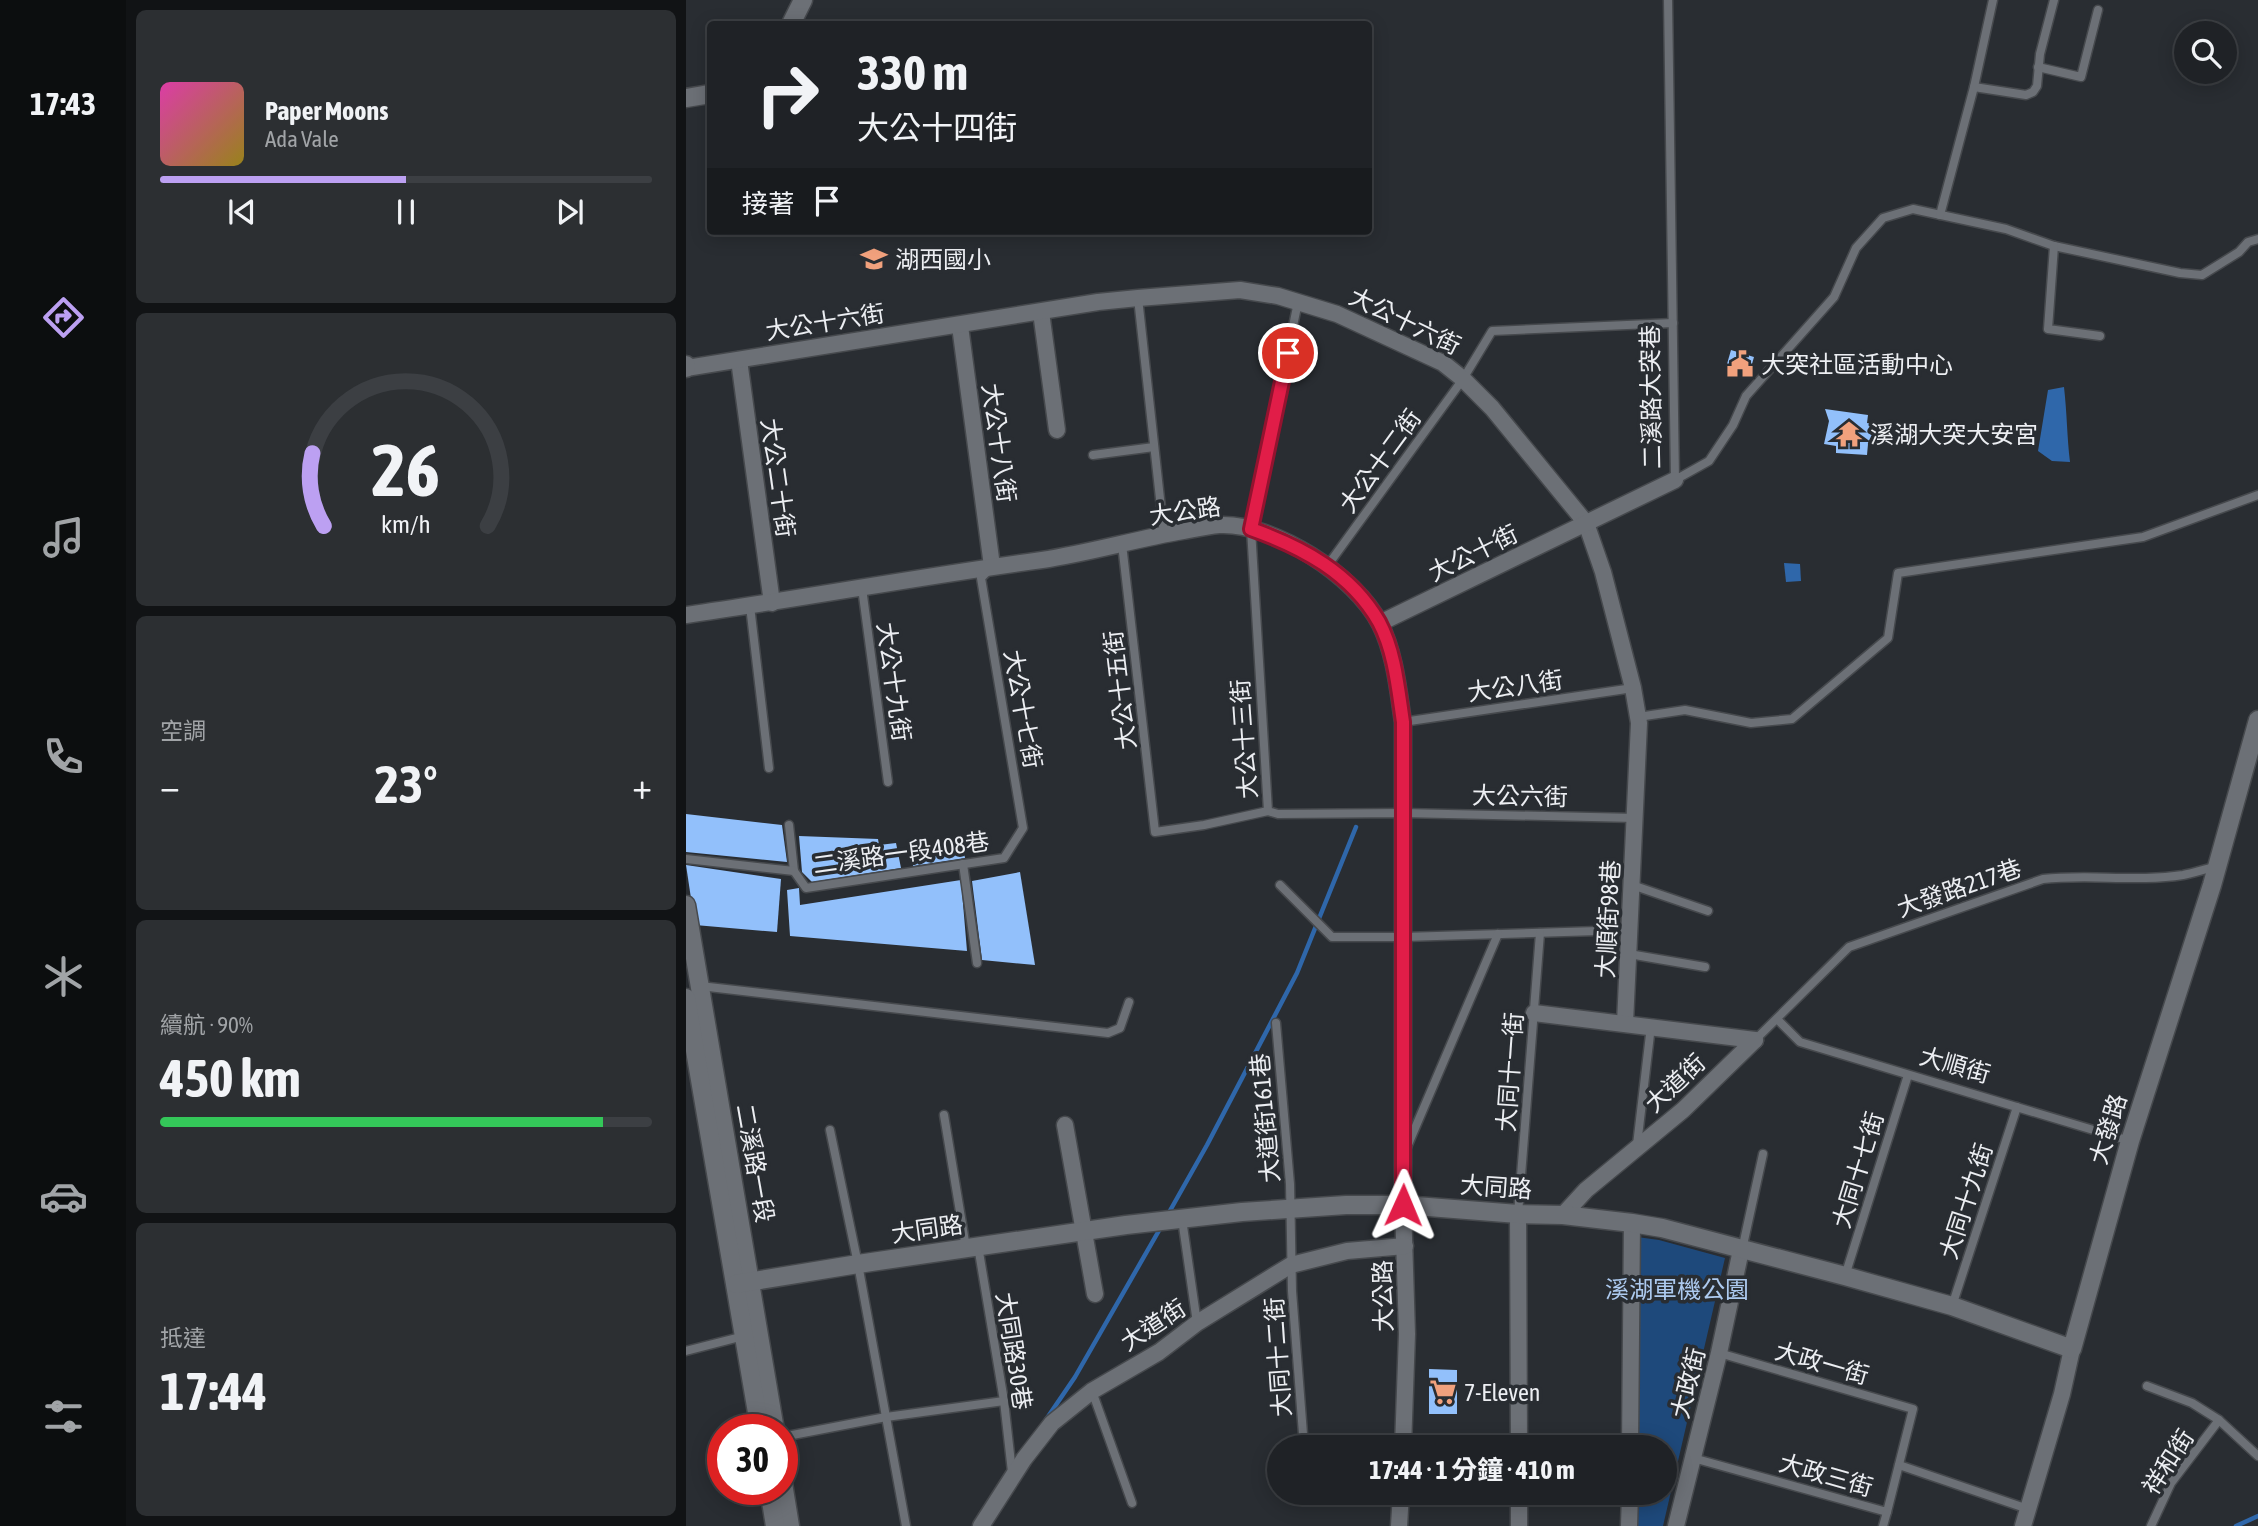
<!DOCTYPE html>
<html lang="zh-TW">
<head>
<meta charset="utf-8">
<style>
  :root { --surface:#1f2226; --page:#2c2f32; --text:#f1f3f6; --muted:#a1a4a7; --line:#3c3f43; --accent:#bca0f2 }
  body { margin:0; font-family:"Asap Condensed","Noto Sans TC",sans-serif; background:var(--page); color:var(--text); height:100vh; display:flex; flex-direction:column; font-size:26px; white-space:nowrap }
  * { box-sizing:border-box; margin:0 }
  p { font-size:23px; color:var(--muted) }
  .icon { flex:none; width:38px; height:38px; fill:none; stroke:currentColor; stroke-width:2; stroke-linecap:round; stroke-linejoin:round }
  .map { position:relative; flex:1; overflow:hidden }
  .panel { display:flex; flex-direction:column; gap:10px; padding:10px; background:#111315; width:560px }
  .panel>* { flex:none }
  .banner { position:absolute; left:21px; top:21px; width:665px; height:214px; border-radius:7px; box-shadow:0 4px 18px #0003,0 0 0 2px var(--line); background:#1f2226; color:var(--text); overflow:hidden }
  .fabs { position:absolute; left:1488px; top:21px; display:grid; gap:14px }
  .fabs a { display:grid; place-items:center; width:63px; height:63px; border-radius:50%; background:var(--surface); box-shadow:0 4px 18px #0003,0 0 0 2px var(--line); font-size:35px }
  .speed { position:absolute; left:21px; top:1414px; display:flex; gap:14px; font-size:35px; font-weight:700; text-align:center }
  .speed>* { display:grid; place-content:center; width:91px; height:91px; border-radius:50%; background:var(--surface); box-shadow:0 4px 18px #0003,0 0 0 2px var(--line); line-height:1 }
  .speed .limit { border:10px solid #d22; background:#fff; color:#111 }
  .pin { position:absolute; display:grid; place-items:center; width:60px; height:60px; color:#fff; margin:-30px; border:4px solid #fff; border-radius:50%; box-shadow:0 2px 7px #0007 }
  .me { position:absolute; width:77px; margin:-38px; rotate:1deg; stroke-linejoin:round; filter:drop-shadow(0 0 5px #0008) }
  .turn { display:flex; align-items:center; gap:24px; height:147px; padding:0 35px; font-size:32px }
  .turn .icon { width:91px; height:91px; stroke-width:2.5 }
  .turn b { display:block; font-size:49px; line-height:60px }
  .then { display:flex; align-items:center; height:66px; padding:0 35px; background:#0003; gap:14px; font-size:26px }
  .big { font-size:52px; font-weight:700; line-height:1.1 }
  .panel .widget { flex:1; display:flex; flex-direction:column; justify-content:center; gap:10px; min-width:0; padding:0 24px; border-radius:10px; background:var(--page) }
  .panel .dial { align-items:center; gap:0 }
  .dial svg { height:182px; overflow:visible; fill:none; stroke:var(--line); stroke-width:7; stroke-linecap:round; text-anchor:middle }
  .dial text { fill:var(--text); stroke:none }
  .song { display:flex; align-items:center; gap:21px }
  .cover { width:84px; height:84px; border-radius:10px; background:linear-gradient(135deg,hsl(320 70% 55%),hsl(50 70% 35%)) }
  .played { height:7px; border-radius:4px; background:linear-gradient(90deg,var(--accent) 50%,var(--line) 50%) }
  .keys { display:flex; justify-content:space-around; direction:ltr }
  .heat { display:flex; justify-content:space-between; align-items:center; font-size:38px; direction:ltr }
  .charge { height:10px; border-radius:5px; background:linear-gradient(90deg,#34c759 90%,var(--line) 0) }
  .trip { position:absolute; left:581px; top:1435px; width:410px; height:70px; border-radius:35px; background:var(--surface); box-shadow:0 4px 18px #0003,0 0 0 2px var(--line); font-weight:700; line-height:70px; text-align:center }
  main { display:flex; flex:1; min-height:0 }
  .tab-bar { display:flex; flex-direction:column; width:126px; justify-content:space-around; align-items:center; background:#0c0e0f; color:var(--muted) }
  .tab-bar .icon { width:49px; height:49px }
  .tab-bar .active { color:var(--accent) }
  .tab-bar b { font-size:32px; color:var(--text) }
  .map>svg:first-child { display:block }
  .green { fill:#1e497b }
  .water { fill:#2f67aa }
  .lines { fill:none; stroke-linecap:round; stroke-linejoin:round }
  .stream { stroke:#2f67aa; stroke-width:4.5 }
  .building { fill:#92c0fb }
  .lane-casing { stroke:#46494d; stroke-width:11 }
  .street-casing { stroke:#46494d; stroke-width:19 }
  .secondary-casing { stroke:#46494d; stroke-width:21 }
  .lane { stroke:#6c7076; stroke-width:8 }
  .street { stroke:#6c7076; stroke-width:16 }
  .secondary { stroke:#6c7076; stroke-width:18 }
  .route-casing { stroke:#92132f; stroke-width:18 }
  .route { stroke:#e11d48; stroke-width:12 }
  .labels { text-anchor:middle; dominant-baseline:central; stroke-width:7; stroke-linejoin:round; paint-order:stroke }
  .poi-label { font-size:24px; fill:#eceef2; stroke:#292d32; text-anchor:start }
  .street-label { font-size:24px; fill:#eceef2; stroke:#292d32 }
  .park-label { font-size:24px; fill:#adcaef; stroke:#292d32 }
</style>
</head>
<body>
<main>
<nav class="tab-bar">
<b>17:43</b>
<svg class="icon active" aria-label="directions" viewBox="0 0 24 24"><path d="M12 3l9 9-9 9-9-9zM9 14v-3h6M13 9l2 2-2 2"/></svg>
<svg class="icon" aria-label="music" viewBox="0 0 24 24"><path d="M9 18V5l10-2v13"/><circle cx="6" cy="18" r="3"/><circle cx="16" cy="16" r="3"/></svg>
<svg class="icon" aria-label="phone" viewBox="0 0 24 24"><path d="M5 4h4l2 5-3 2q2 4 5 5l2-3 5 2v4C11 20 4 13 5 4z"/></svg>
<svg class="icon" aria-label="climate" viewBox="0 0 24 24"><path d="M12 3v18M4 7l16 10M4 17L20 7"/></svg>
<svg class="icon" aria-label="car" viewBox="0 0 24 24"><path d="M5 17H2v-5l4-1 3-4h7l3 4 3 1v5h-3M9 17h6M6 11h13"/><circle cx="7" cy="17" r="2"/><circle cx="17" cy="17" r="2"/></svg>
<svg class="icon" aria-label="filters" viewBox="0 0 24 24"><path d="M4 7h16M4 17h16"/><circle cx="9" cy="7" r="2"/><circle cx="15" cy="17" r="2"/></svg>
</nav>
<section class="panel">
<div class="widget">
<div class="song"><i class="cover"></i><div><b>Paper Moons</b><p>Ada Vale</p></div></div>
<div class="played"></div>
<div class="keys"><svg class="icon" aria-label="previous" viewBox="0 0 24 24"><path d="M18 5L8 12l10 7zM5 5v14"/></svg><svg class="icon" aria-label="pause" viewBox="0 0 24 24"><path d="M8 5v14M16 5v14"/></svg><svg class="icon" aria-label="next" viewBox="0 0 24 24"><path d="M6 5l10 7-10 7zM19 5v14"/></svg></div>
</div>
<div class="widget dial"><svg viewBox="0 0 100 80">
<path d="M14 69A42 42 0 1 1 86 69"/>
<path d="M14 69A42 42 0 0 1 9 37" stroke="#bca0f2"/>
<text x="50" y="56" font-size="32" font-weight="700">26</text>
<text x="50" y="72" font-size="11">km/h</text>
</svg></div>
<div class="widget"><p>空調</p>
<div class="heat"><a>−</a><b class="big">23°</b><a>+</a></div>
</div>
<div class="widget"><p>續航 · 90%</p><b class="big">450 km</b><div class="charge"></div></div>
<div class="widget"><p>抵達</p><b class="big">17:44</b></div>
</section>
<div class="map">
<svg width="1572" height="1526" viewBox="0 0 1572 1526">
  <rect width="100%" height="100%" fill="#292d32"/>
  <path class="green" d="M951 1237 973 1240 1039 1258 977 1526H947V1493H978V1447H948Z"/>
  <g class="water">
    <path d="M1378 387C1381 413 1381 437 1384 462L1366 461 1352 451 1362 390Z"/>
    <path d="M1098 563 1114 564 1115 581 1100 582Z"/>
  </g>
  <g class="lines">
    <g class="stream">
      <path d="M481 1216 521 1145 611 973 670 827"/>
      <path d="M359 1421 389 1377 475 1227"/>
      <path d="M1550 1526 1572 1516"/>
    </g>
  </g>
  <g class="building">
    <path d="M1045 350 1068 357 1062 378 1039 371Z"/>
    <path d="M1139 409 1182 415 1181 423 1187 424 1186 445 1182 444 1181 455 1150 453V446L1138 444 1143 421Z"/>
    <path d="M0 814 96 825 101 862 0 852Z"/>
    <path d="M113 836 192 839 193 845 210 843 215 868 126 882 116 872Z"/>
    <path d="M276 844 279 858 227 866 225 852Z"/>
    <path d="M0 865 95 879 91 932 9 925Z"/>
    <path d="M334 872 349 965 296 960 286 881Z"/>
    <path d="M275 880 281 951 104 936 101 890 113 888 114 905Z"/>
    <path d="M743 1369 771 1370V1414H743Z"/>
  </g>
  <g class="lines">
    <g class="lane-casing">
      <g id="lane">
        <path d="M982 0 989 480 1023 461 1047 425 1060 396 1148 297 1170 248 1197 218 1227 209 1320 229 1368 246 1494 273 1516 275 1553 252 1562 242 1572 239"/>
        <path d="M1352 67 1395 77 1412 10"/>
        <path d="M1288 87 1340 95 1347 92 1351 86 1354 54 1368 0"/>
        <path d="M1254 215 1288 87 1307 0"/>
        <path d="M1368 246 1362 329 1414 336"/>
        <path d="M452 298 478 535"/>
        <path d="M612 302 565 529 582 811 592 814 717 813 950 818"/>
        <path d="M407 455 468 447"/>
        <path d="M436 544 469 832 518 825 582 811"/>
        <path d="M642 565 777 379 806 331 987 323"/>
        <path d="M176 588 202 782"/>
        <path d="M64 606 83 768"/>
        <path d="M952 717 999 710 1065 723 1106 719 1202 638 1212 573 1457 537 1572 495"/>
        <path d="M717 722 947 688"/>
        <path d="M103 825 108 871"/>
        <path d="M0 859 108 871 120 888 318 858 337 828 295 578 303 570"/>
        <path d="M277 864 291 963"/>
        <path d="M594 885 646 937H718L944 930"/>
        <path d="M946 885 1022 911"/>
        <path d="M943 954 1019 967"/>
        <path d="M14 986 422 1033 434 1028 443 1002"/>
        <path d="M1091 1019 1114 1042 1444 1141"/>
        <path d="M590 1023 604 1184 606 1291 618 1447"/>
        <path d="M1069 1040 1163 947 1357 879C1403 874 1451 882 1497 875 1508 873 1519 869 1529 867"/>
        <path d="M258 1115 280 1248"/>
        <path d="M144 1130 172 1264 220 1526"/>
        <path d="M951 1145 965 1026"/>
        <path d="M721 1147 812 934"/>
        <path d="M832 1214 854 933"/>
        <path d="M496 1219 511 1323"/>
        <path d="M292 1246 318 1401 326 1472"/>
        <path d="M1056 1250 1077 1154"/>
        <path d="M1159 1276 1222 1075"/>
        <path d="M1266 1306 1331 1107"/>
        <path d="M0 1351 58 1336"/>
        <path d="M1461 1386 1506 1403 1533 1420 1572 1456"/>
        <path d="M406 1391 446 1503"/>
        <path d="M96 1437 200 1417 318 1401"/>
        <path d="M1007 1458 1201 1512 1227 1409 1033 1353"/>
        <path d="M1213 1465 1342 1509"/>
        <path d="M1197 1526 1201 1512"/>
        <path d="M1465 1526 1485 1483 1533 1420"/>
      </g>
    </g>
    <g class="street-casing">
      <g id="street">
        <path d="M355 312 371 430"/>
        <path d="M274 326 306 566"/>
        <path d="M53 360 86 603"/>
        <path d="M0 368 412 302 452 298 554 290 592 296 651 314 757 363 777 379 806 408 900 523 917 572 947 688 953 723 939 1023"/>
        <path d="M0 615C119 598 237 576 356 560 403 553 450 539 497 531 508 529 521 526 533 525 587 522 670 576 694 624 709 654 712 689 717 722V1205L721 1334 717 1447"/>
        <path d="M694 623 989 480"/>
        <path d="M848 1013 1069 1040"/>
        <path d="M379 1125 409 1294"/>
        <path d="M832 1214 833 1447"/>
        <path d="M877 1215 900 1190 997 1110 1069 1040"/>
        <path d="M944 1447 946 1223"/>
        <path d="M833 1493V1526"/>
        <path d="M295 1526 338 1459 366 1423 406 1391 473 1352 511 1323 605 1265 661 1251 719 1246"/>
        <path d="M713 1526 715 1493"/>
        <path d="M943 1526 944 1493"/>
        <path d="M990 1526 1033 1353 1055 1250"/>
        <path d="M1337 1526 1376 1394 1386 1349"/>
      </g>
    </g>
    <g class="secondary-casing">
      <g id="secondary">
        <path d="M105 24 117 0"/>
        <path d="M0 98 24 94"/>
        <path d="M0 365V368"/>
        <path d="M0 905 89 1430"/>
        <path d="M0 998 74 1430"/>
        <path d="M50 1284 172 1264 440 1225 556 1212 660 1205H717L832 1214 877 1215 946 1223 976 1228 1159 1276 1266 1306 1386 1349 1444 1141 1526 885 1572 720"/>
        <path d="M96 1477 104 1526"/>
        <path d="M83 1489 89 1526"/>
      </g>
    </g>
    <use href="#lane" class="lane"/>
    <use href="#street" class="street"/>
    <use href="#secondary" class="secondary"/>
  </g>
  <g class="lines">
    <g class="route-casing">
      <path id="route" d="M602 353 565 529C616 547 665 573 693 622 709 652 712 689 717 722V1205"/>
    </g>
    <use href="#route" class="route"/>
  </g>
  <defs>
    <g id="school-bare" transform="scale(2.1)"><path d="M0-5L7-2L0 1L-7-2ZM-4 1L0 2.5L4 1V4Q0 6-4 4Z" fill="#f1a17d" stroke="#292d32" stroke-width="2.5" paint-order="stroke"/></g>
    <g id="civic-bare" transform="scale(2.1)"><path d="M-.6-6.5H3V-4.5H.6V-3L4-1V1h2V6H-6V1h2V-1L-.6-3ZM-1.2 2.5V6h2.4V2.5Z" fill="#f1a17d" stroke="#292d32" stroke-width="2.5" paint-order="stroke"/></g>
    <g id="temple-bare" transform="scale(2.1)"><path d="M0-6L5-2H3V0L6.5 2.5H4V6H1.5V3h-3V6H-4V2.5H-6.5L-3 0V-2H-5Z" fill="#f1a17d" stroke="#292d32" stroke-width="2.5" paint-order="stroke"/></g>
    <g id="supermarket-bare" transform="scale(2.1)"><path d="M-6-5.5h2.5l.6 2H6L4.5 2H-2.5L-4.4-4H-6ZM-1.5 3.2a1.3 1.3 0 1 0 .1 0ZM3 3.2a1.3 1.3 0 1 0 .1 0Z" fill="#f1a17d" stroke="#292d32" stroke-width="2.5" paint-order="stroke"/></g>
  </defs>
  <g fill-rule="evenodd">
    <use href="#school-bare" x="188" y="259"/>
    <use href="#civic-bare" x="1054" y="364"/>
    <use href="#temple-bare" x="1163" y="434"/>
    <use href="#supermarket-bare" x="757" y="1392"/>
  </g>
  <g class="labels">
    <g class="poi-label">
      <text x="209" y="259">湖西國小</text>
      <text x="1075" y="364">大突社區活動中心</text>
      <text x="1184" y="434">溪湖大突大安宮</text>
      <text x="778" y="1392">7-Eleven</text>
    </g>
    <g class="street-label">
      <text transform="translate(719 321) rotate(26)">大公十六街</text>
      <text transform="translate(139 322) rotate(-9)">大公十六街</text>
      <text transform="translate(965 397) rotate(-91)">二溪路大突巷</text>
      <text transform="translate(313 443) rotate(82)">大公十八街</text>
      <text transform="translate(694 461) rotate(-54)">大公十二街</text>
      <text transform="translate(92 478) rotate(82)">大公二十街</text>
      <text transform="translate(499 511) rotate(-8)">大公路</text>
      <text transform="translate(787 553) rotate(-26)">大公十街</text>
      <text transform="translate(208 682) rotate(82)">大公十九街</text>
      <text transform="translate(829 686) rotate(-8)">大公八街</text>
      <text transform="translate(434 690) rotate(-97)">大公十五街</text>
      <text transform="translate(337 709) rotate(80)">大公十七街</text>
      <text transform="translate(558 739) rotate(-94)">大公十三街</text>
      <text transform="translate(834 796) rotate(1)">大公六街</text>
      <text transform="translate(215 853) rotate(-8)">二溪路一段408巷</text>
      <text transform="translate(1273 888) rotate(-19)">大發路217巷</text>
      <text transform="translate(922 919) rotate(-87)">大順街98巷</text>
      <text transform="translate(1269 1065) rotate(16)">大順街</text>
      <text transform="translate(824 1072) rotate(-86)">大同十一街</text>
      <text transform="translate(989 1083) rotate(-43)">大道街</text>
      <text transform="translate(579 1118) rotate(-95)">大道街161巷</text>
      <text transform="translate(1422 1129) rotate(-73)">大發路</text>
      <text transform="translate(69 1163) rotate(80)">二溪路一段</text>
      <text transform="translate(1172 1170) rotate(-73)">大同十七街</text>
      <text transform="translate(810 1187) rotate(4)">大同路</text>
      <text transform="translate(1280 1201) rotate(-72)">大同十九街</text>
      <text transform="translate(241 1229) rotate(-8)">大同路</text>
      <text transform="translate(697 1296) rotate(-91)">大公路</text>
      <text transform="translate(467 1325) rotate(-33)">大道街</text>
      <text transform="translate(328 1351) rotate(81)">大同路30巷</text>
      <text transform="translate(592 1357) rotate(-94)">大同十二街</text>
      <text transform="translate(1136 1363) rotate(16)">大政一街</text>
      <text transform="translate(1002 1383) rotate(-76)">大政街</text>
      <text transform="translate(1482 1462) rotate(-57)">祥和街</text>
      <text transform="translate(1140 1475) rotate(16)">大政三街</text>
    </g>
    <g class="park-label">
      <text x="991" y="1289">溪湖軍機公園</text>
    </g>
  </g>
</svg>
<div class="fabs">
<a><svg class="icon" aria-label="search" viewBox="0 0 24 24"><circle cx="10" cy="10" r="6"/><path d="M15 15l6 6"/></svg></a>
</div>
<div class="speed"><div class="limit">30</div></div>
<div class="pin" style="left:602px;top:353px;background:#d93025"><svg class="icon" aria-label="arrive" viewBox="0 0 24 24"><path d="M6 21V4h12l-3 4 3 4H6"/></svg></div>
<svg class="me" style="left:717px;top:1205px" viewBox="-20 -20 40 40"><path d="M0-17L14 15 0 8-14 15z" fill="#e11d48" stroke="#fff" stroke-width="4"/></svg>
<div class="trip">17:44 · 1 分鐘 · 410 m</div>
<div class="banner">
<div class="turn"><svg class="icon" aria-label="right" viewBox="0 0 24 24"><path d="M7 20v-9h11M14 6l5 5-5 5"/></svg><div><b>330 m</b>大公十四街</div></div>
<div class="then">接著<svg class="icon" aria-label="arrive" viewBox="0 0 24 24"><path d="M6 21V4h12l-3 4 3 4H6"/></svg></div>
</div>
</div>
</main>
</body>
</html>
